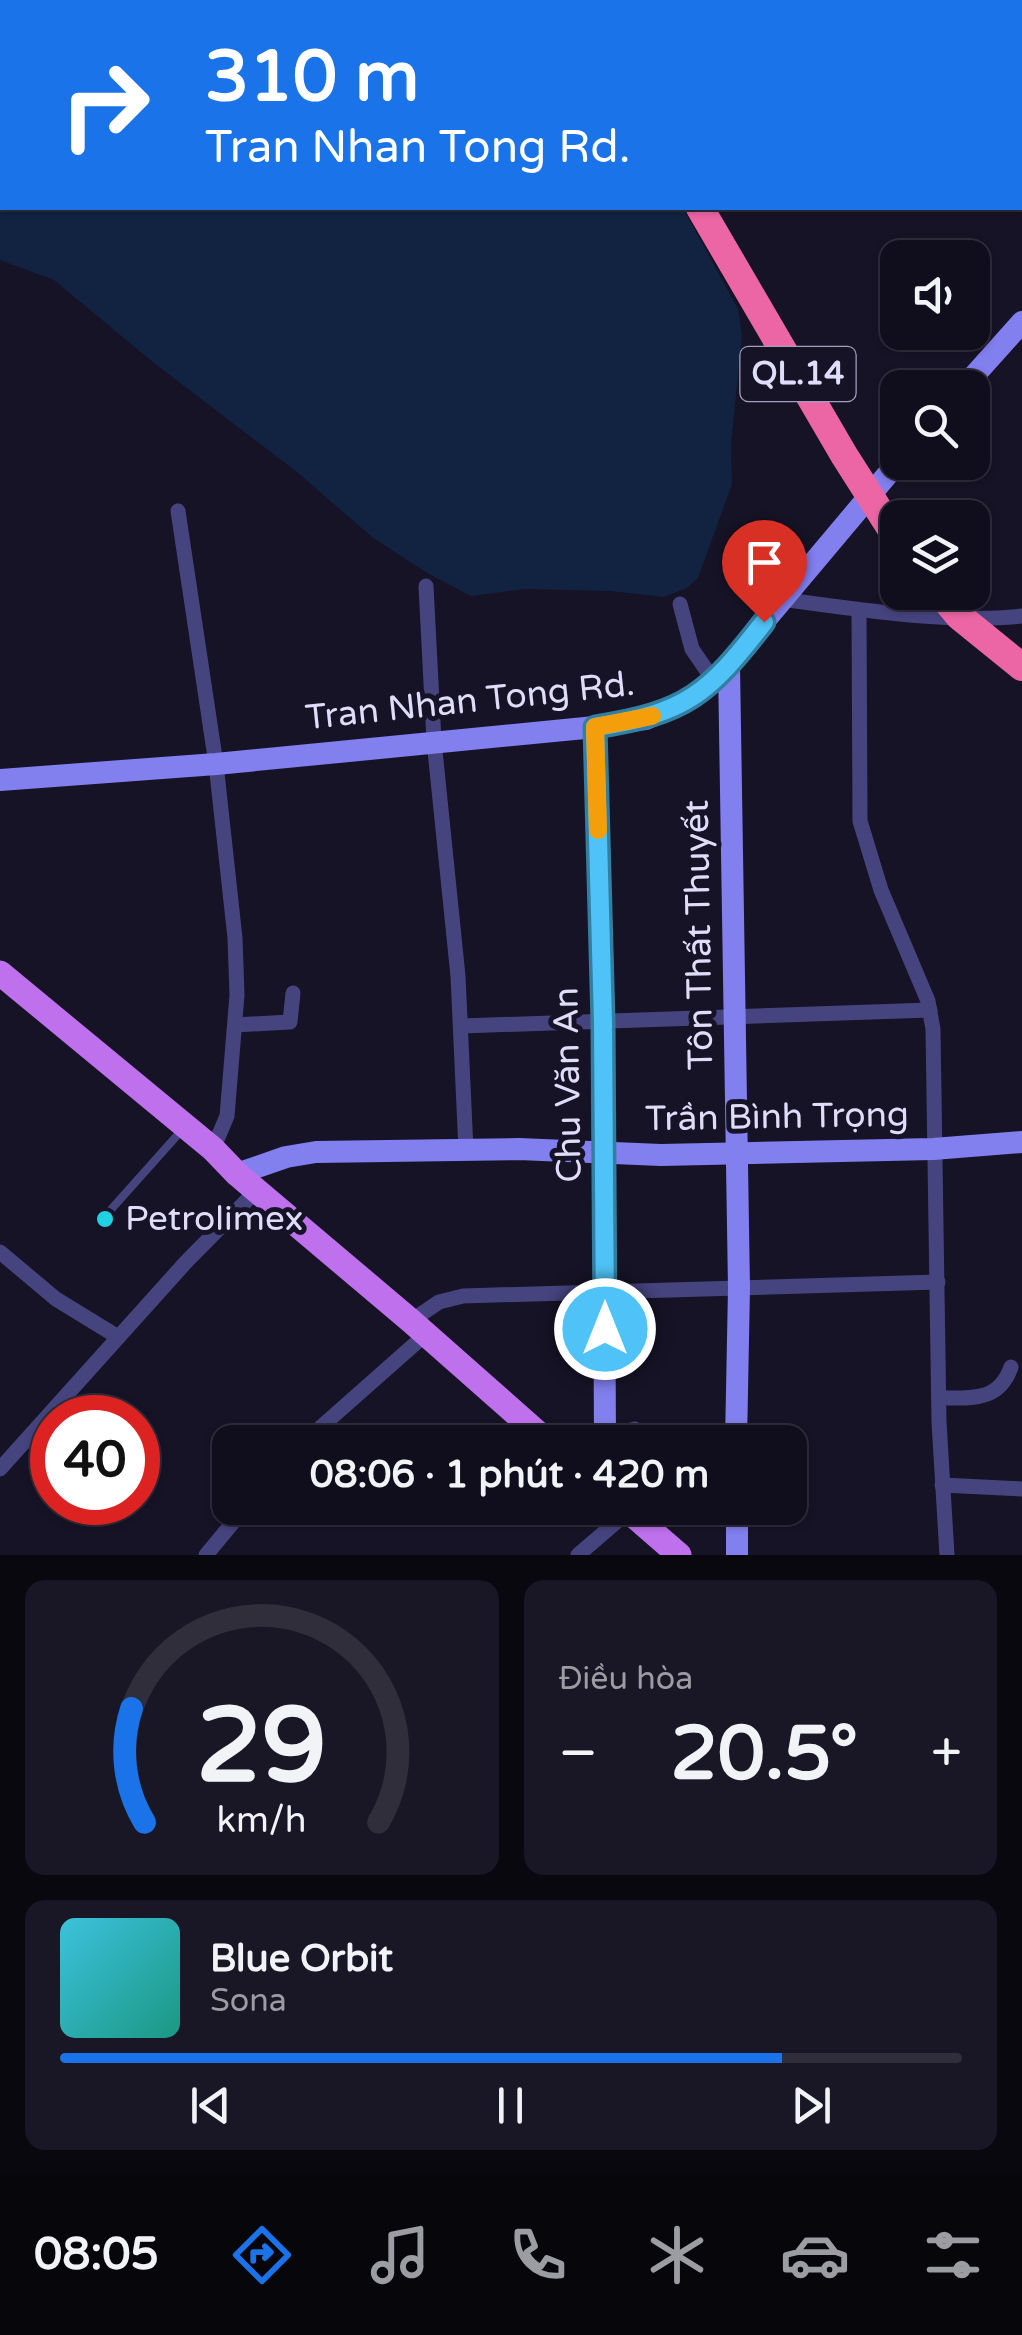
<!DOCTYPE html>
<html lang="vi">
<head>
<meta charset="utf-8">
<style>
  :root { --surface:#100e1c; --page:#191725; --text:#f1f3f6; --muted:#9c9ca3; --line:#302e3b; --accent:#1a73e8 }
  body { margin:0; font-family:"Varela Round",sans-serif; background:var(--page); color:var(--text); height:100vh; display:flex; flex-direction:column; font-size:38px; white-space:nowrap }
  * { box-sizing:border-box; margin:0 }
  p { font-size:32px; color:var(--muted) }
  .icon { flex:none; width:55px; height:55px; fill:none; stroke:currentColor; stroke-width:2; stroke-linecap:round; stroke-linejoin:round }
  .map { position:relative; height:1555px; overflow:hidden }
  .details { display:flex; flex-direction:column; gap:25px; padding:25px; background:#09080f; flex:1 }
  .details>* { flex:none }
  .banner { position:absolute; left:0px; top:0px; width:1022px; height:210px; box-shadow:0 2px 8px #0004,0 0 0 2px var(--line); background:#1a73e8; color:#fff; overflow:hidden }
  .fabs { position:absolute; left:880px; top:240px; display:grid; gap:20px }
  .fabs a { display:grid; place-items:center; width:110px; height:110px; border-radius:20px; background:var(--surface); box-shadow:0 2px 8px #0004,0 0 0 2px var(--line); font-size:50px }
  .speed { position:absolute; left:30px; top:1395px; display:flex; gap:20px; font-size:50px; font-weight:700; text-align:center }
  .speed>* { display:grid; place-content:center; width:130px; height:130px; border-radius:50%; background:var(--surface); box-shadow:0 2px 8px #0004,0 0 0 2px var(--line); line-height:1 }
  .speed .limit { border:15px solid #d22; background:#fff; color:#111 }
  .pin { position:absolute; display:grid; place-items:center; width:85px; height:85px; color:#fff; margin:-102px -42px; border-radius:50% 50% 50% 0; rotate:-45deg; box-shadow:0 0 10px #0007 }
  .pin .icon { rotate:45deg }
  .me { position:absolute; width:110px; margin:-55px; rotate:0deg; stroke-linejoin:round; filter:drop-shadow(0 0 8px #0008) }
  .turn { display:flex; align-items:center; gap:35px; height:210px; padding:0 40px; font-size:45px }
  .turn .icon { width:130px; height:130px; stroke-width:2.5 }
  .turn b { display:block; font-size:70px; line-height:85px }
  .big { font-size:75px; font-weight:700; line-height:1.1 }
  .details .tile { flex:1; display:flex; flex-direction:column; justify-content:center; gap:15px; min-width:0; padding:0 35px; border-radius:20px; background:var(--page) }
  .details .dial { align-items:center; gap:0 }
  .dial svg { height:260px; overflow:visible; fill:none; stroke:var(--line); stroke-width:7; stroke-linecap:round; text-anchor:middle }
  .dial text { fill:var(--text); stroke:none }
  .song { display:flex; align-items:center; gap:30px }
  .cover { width:120px; height:120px; border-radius:15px; background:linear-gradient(135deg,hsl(190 70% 55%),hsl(170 70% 35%)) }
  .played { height:10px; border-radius:5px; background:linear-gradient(90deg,var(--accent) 80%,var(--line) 80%) }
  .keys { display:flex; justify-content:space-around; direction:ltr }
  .heat { display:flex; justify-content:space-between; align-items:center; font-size:55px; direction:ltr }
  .details .tiles { flex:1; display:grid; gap:25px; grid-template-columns:1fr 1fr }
  .tile:last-child { grid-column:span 2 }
  .trip { position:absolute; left:212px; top:1425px; width:595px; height:100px; border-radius:20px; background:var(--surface); box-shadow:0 2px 8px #0004,0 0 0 2px var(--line); font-weight:700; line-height:100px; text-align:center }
  .tabs { display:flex; height:160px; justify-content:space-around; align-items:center; background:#06060b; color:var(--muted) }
  .tabs .icon { width:70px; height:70px }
  .tabs .on { color:var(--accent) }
  .tabs b { font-size:45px; color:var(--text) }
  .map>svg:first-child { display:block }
  .water { fill:#112341 }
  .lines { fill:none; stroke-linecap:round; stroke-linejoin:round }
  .lane { stroke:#46447f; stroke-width:8 }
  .street { stroke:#46447f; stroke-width:15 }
  .secondary { stroke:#827fef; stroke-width:22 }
  .primary { stroke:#bf71ed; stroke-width:25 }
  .highway { stroke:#ec66a6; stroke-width:28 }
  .route-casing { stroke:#337fa1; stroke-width:25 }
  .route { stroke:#4fc3f7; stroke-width:18 }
  .slow { stroke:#f59e0b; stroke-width:18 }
  .poi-dot { fill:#20d0e3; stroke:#161326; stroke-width:4 }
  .labels { text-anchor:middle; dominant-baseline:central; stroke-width:10; stroke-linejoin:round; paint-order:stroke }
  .shield { fill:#161326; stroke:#a3a0bb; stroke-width:2.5 }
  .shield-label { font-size:32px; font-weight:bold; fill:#e0ddfb }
  .street-label { font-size:35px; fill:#e0ddfb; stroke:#161326 }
  .poi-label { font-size:35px; fill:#e0ddfb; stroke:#161326; text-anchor:start }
</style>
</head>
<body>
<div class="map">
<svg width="1022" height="1555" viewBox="0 0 1022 1555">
  <rect width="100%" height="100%" fill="#161326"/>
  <path class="water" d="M0 0H558L560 2H2V208H683L738 309 742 336 731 444 732 484 698 578 687 588 664 597 610 591 525 589 471 596 427 573 372 537 297 472 154 363 54 280 0 260Z"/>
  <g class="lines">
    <path class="lane" d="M107 1214 182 1130"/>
    <g class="street">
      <path d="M1020 128H1022"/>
      <path d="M178 511 216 764 235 938 237 995 227 1116 213 1149"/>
      <path d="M426 586 434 741 458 976 466 1150"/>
      <path d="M781 599C854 609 950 624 1022 616"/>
      <path d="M680 604 692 649 714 681"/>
      <path d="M859 610 860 821 881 890 928 1001 933 1029 939 1422 947 1555"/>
      <path d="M235 1025 290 1022 293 993"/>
      <path d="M461 1026 930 1010"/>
      <path d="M0 1252 56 1299 118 1337"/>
      <path d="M411 1321 439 1302 463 1296 938 1282"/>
      <path d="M939 1398C971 1398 999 1402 1011 1367"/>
      <path d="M605 1437 635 1429"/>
      <path d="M304 1442 425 1335"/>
      <path d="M0 1469 186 1262 256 1191"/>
      <path d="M942 1485 1022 1489"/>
      <path d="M206 1555 245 1508"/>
      <path d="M578 1555 629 1511"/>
    </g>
    <g class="secondary">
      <path d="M963 388 1022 322"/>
      <path d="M729 666 739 1288 736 1442"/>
      <path d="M595 727 603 1022 605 1442"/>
      <path d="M0 780 216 764 595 727 646 719 683 703 714 681 898 462"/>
      <path d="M237 1174 286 1157 316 1152 519 1149 661 1155 933 1149 1022 1142"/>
      <path d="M737 1508V1555"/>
    </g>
    <g class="primary">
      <path d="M0 973 213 1149 237 1174 411 1321 548 1442"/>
      <path d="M625 1508 679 1555"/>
    </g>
    <g class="highway">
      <path d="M581 0 583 2"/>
      <path d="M700 208 844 455 898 540"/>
      <path d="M939 592 959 616 1022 667"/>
    </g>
  </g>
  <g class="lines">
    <g class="route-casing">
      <path id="route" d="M605 1329 603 1022 595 727C687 713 708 694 764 622"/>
    </g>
    <use href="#route" class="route"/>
    <path class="slow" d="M598 830 595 727 652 716"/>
  </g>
  <circle class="poi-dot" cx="105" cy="1219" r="10"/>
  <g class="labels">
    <rect class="shield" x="740.5" y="347" width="115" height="54" rx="8"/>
    <g class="shield-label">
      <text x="798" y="374">QL.14</text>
    </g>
    <g class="street-label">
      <text transform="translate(470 701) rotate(-6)">Tran Nhan Tong Rd.</text>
      <text transform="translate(699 935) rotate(-91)">Tôn Thất Thuyết</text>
      <text transform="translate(568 1085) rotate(-91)">Chu Văn An</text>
      <text transform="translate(777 1117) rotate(-1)">Trần Bình Trọng</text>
    </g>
    <g class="poi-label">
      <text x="125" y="1219">Petrolimex</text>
    </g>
  </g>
</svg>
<div class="fabs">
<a><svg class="icon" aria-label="sound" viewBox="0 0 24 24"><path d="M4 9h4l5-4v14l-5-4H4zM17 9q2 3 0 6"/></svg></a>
<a><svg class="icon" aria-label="search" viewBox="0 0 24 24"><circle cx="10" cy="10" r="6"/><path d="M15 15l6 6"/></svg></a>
<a><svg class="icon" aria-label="layers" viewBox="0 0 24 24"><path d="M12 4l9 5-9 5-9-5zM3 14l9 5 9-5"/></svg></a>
</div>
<div class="speed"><div class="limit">40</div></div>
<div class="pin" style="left:764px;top:622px;background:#d93025"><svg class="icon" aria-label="arrive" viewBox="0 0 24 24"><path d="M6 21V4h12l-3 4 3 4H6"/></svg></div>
<svg class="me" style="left:605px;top:1329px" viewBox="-20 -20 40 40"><circle r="17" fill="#4fc3f7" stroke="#fff" stroke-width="3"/><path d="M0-11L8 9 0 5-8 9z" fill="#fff"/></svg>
<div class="trip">08:06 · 1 phút · 420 m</div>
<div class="banner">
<div class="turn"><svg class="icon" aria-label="right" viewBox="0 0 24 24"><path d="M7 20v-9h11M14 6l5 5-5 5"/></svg><div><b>310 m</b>Tran Nhan Tong Rd.</div></div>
</div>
</div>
<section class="details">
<div class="tiles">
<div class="tile dial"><svg viewBox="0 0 100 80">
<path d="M14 69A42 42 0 1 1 86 69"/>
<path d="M14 69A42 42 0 0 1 10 34" stroke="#1a73e8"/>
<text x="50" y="56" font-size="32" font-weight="700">29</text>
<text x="50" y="72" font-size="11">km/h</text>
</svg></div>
<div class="tile"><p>Điều hòa</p>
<div class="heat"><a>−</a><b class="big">20.5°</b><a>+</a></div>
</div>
<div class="tile">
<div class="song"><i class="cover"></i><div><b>Blue Orbit</b><p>Sona</p></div></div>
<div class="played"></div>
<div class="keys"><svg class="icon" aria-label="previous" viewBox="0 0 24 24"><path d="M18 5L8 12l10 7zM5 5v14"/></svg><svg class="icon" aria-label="pause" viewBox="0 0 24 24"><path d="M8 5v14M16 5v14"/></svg><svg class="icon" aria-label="next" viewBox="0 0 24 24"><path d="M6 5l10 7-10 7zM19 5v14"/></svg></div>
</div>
</div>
</section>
<nav class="tabs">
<b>08:05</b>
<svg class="icon on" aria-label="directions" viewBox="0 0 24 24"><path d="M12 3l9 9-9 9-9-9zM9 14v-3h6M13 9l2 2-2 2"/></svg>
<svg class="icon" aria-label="music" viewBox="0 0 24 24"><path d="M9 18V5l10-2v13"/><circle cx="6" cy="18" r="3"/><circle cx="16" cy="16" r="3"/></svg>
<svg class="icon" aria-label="phone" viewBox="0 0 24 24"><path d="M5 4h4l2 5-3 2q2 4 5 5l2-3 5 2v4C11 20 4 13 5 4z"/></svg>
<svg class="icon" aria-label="climate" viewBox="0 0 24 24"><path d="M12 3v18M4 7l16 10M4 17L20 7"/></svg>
<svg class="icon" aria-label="car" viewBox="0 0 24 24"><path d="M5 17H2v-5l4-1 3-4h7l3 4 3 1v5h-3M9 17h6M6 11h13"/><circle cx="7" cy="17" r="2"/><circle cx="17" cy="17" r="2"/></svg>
<svg class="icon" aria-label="filters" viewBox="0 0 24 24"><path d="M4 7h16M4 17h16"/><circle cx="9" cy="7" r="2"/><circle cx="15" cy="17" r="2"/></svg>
</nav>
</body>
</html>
